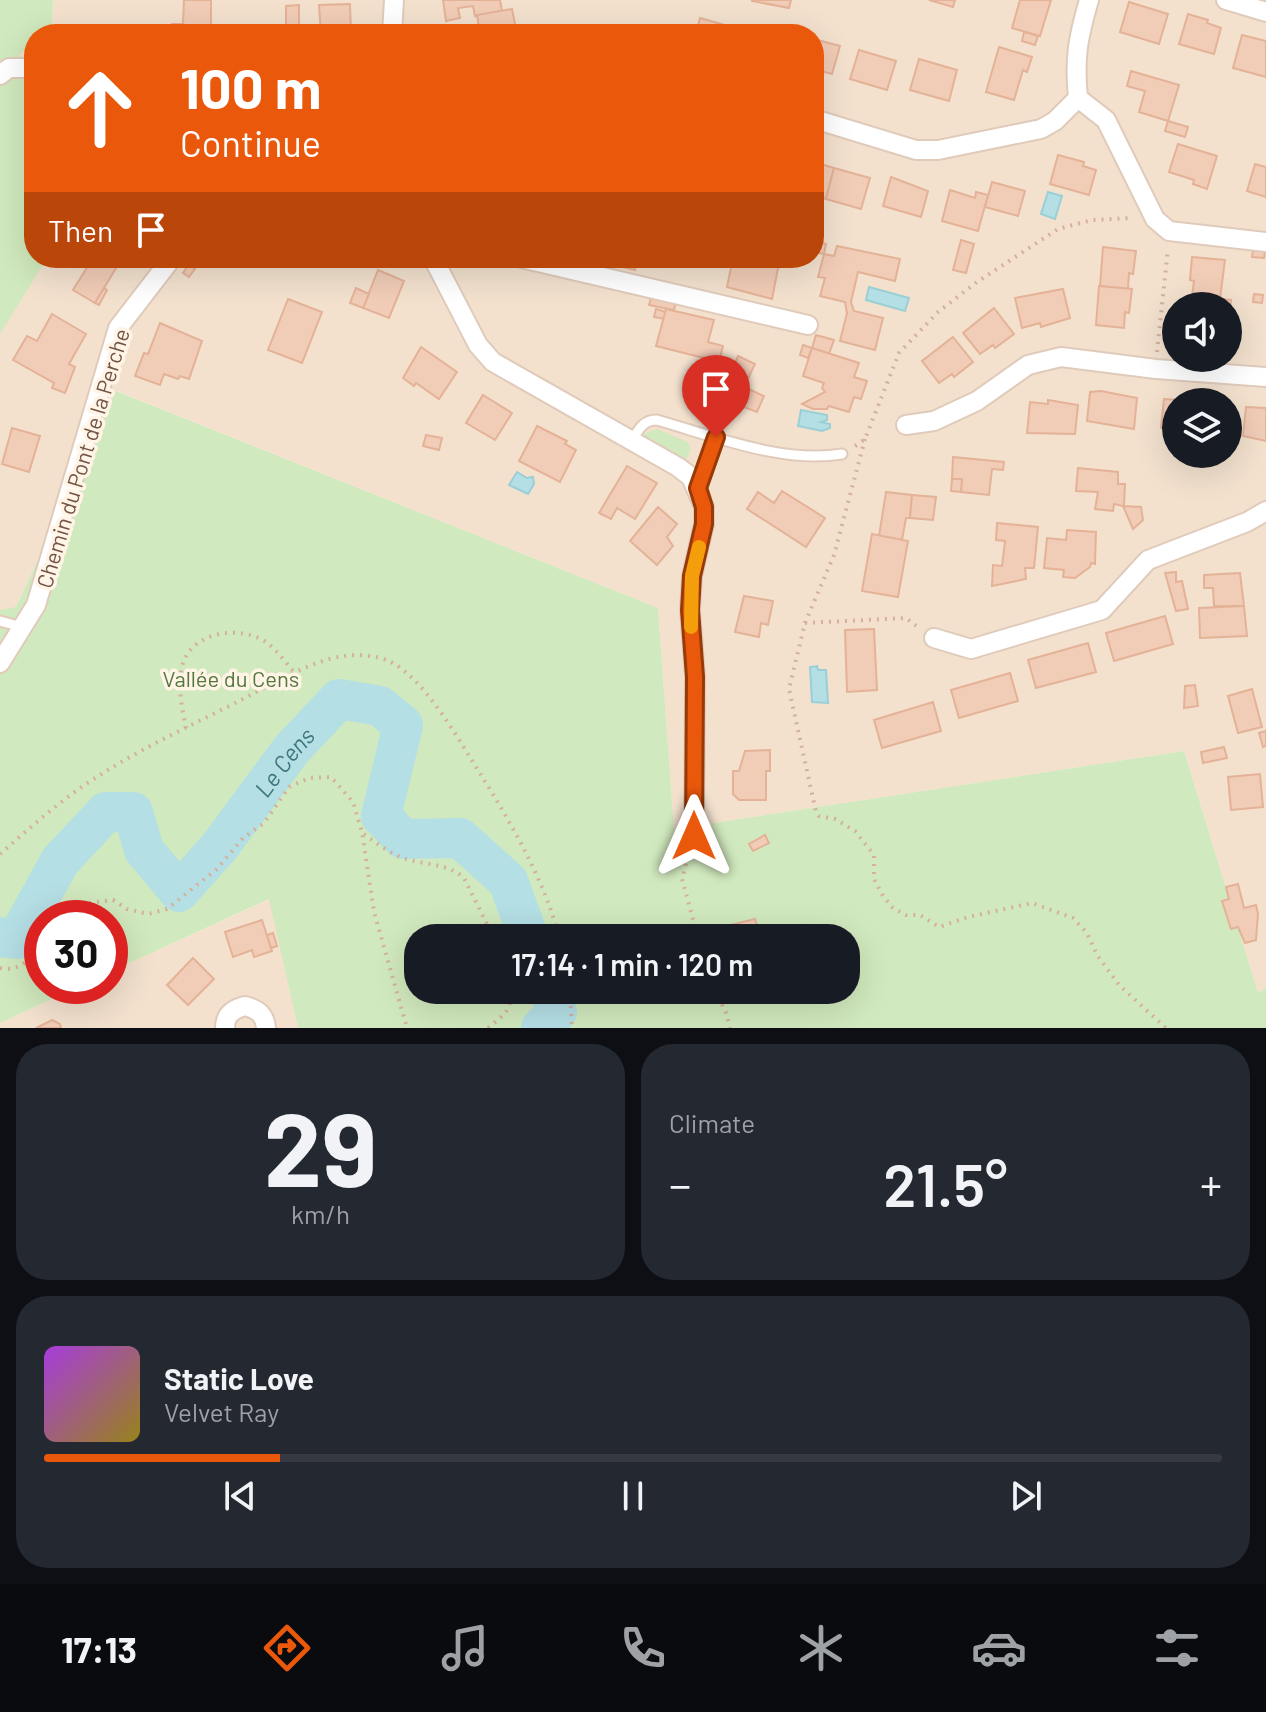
<!DOCTYPE html>
<html lang="en">
<head>
<meta charset="utf-8">
<style>
  :root { --surface:#171b24; --page:#242831; --text:#f1f3f6; --muted:#9ea1a6; --line:#363941; --accent:#ea580c }
  body { margin:0; font-family:Barlow,sans-serif; background:var(--page); color:var(--text); height:100vh; display:flex; flex-direction:column; font-size:30px; white-space:nowrap }
  * { box-sizing:border-box; margin:0 }
  p { font-size:26px; color:var(--muted) }
  .icon { flex:none; width:44px; height:44px; fill:none; stroke:currentColor; stroke-width:2; stroke-linecap:round; stroke-linejoin:round }
  .map { position:relative; height:1028px; overflow:hidden }
  .details { display:flex; flex-direction:column; gap:16px; padding:16px; background:#0d0f14; flex:1 }
  .details>* { flex:none }
  .guide { position:absolute; left:24px; top:24px; width:800px; height:244px; border-radius:32px; box-shadow:0 8px 32px #0002; background:#ea580c; color:#fff; overflow:hidden }
  .controls { position:absolute; left:1162px; top:292px; display:grid; gap:16px }
  .controls a { display:grid; place-items:center; width:80px; height:80px; border-radius:50%; background:var(--surface); box-shadow:0 8px 32px #0002; font-size:40px }
  .speed { position:absolute; left:24px; top:900px; display:flex; gap:16px; font-size:40px; font-weight:700; text-align:center }
  .speed>* { display:grid; place-content:center; width:104px; height:104px; border-radius:50%; background:var(--surface); box-shadow:0 8px 32px #0002; line-height:1 }
  .speed .limit { border:12px solid #d22; background:#fff; color:#111 }
  .pin { position:absolute; display:grid; place-items:center; width:68px; height:68px; color:#fff; margin:-82px -34px; border-radius:50% 50% 50% 0; rotate:-45deg; box-shadow:0 0 8px #0007 }
  .pin .icon { rotate:45deg }
  .me { position:absolute; width:88px; margin:-44px; rotate:0deg; stroke-linejoin:round; filter:drop-shadow(0 0 6px #0008) }
  .turn { display:flex; align-items:center; gap:28px; height:168px; padding:0 24px; font-size:36px }
  .turn .icon { width:104px; height:104px; stroke-width:2.5 }
  .turn b { display:block; font-size:56px; line-height:68px }
  .then { display:flex; align-items:center; height:76px; padding:0 24px; background:#0003; gap:16px; font-size:30px }
  .big { font-size:60px; font-weight:600; line-height:1.1 }
  .details .card { flex:1; display:flex; flex-direction:column; justify-content:center; gap:12px; min-width:0; padding:0 28px; border-radius:32px; background:var(--page) }
  .details .dial { align-items:center; gap:0 }
  .dial b { font-size:104px; line-height:1 }
  .song { display:flex; align-items:center; gap:24px }
  .cover { width:96px; height:96px; border-radius:12px; background:linear-gradient(135deg,hsl(280 70% 55%),hsl(50 70% 35%)) }
  .played { height:8px; border-radius:4px; background:linear-gradient(90deg,var(--accent) 20%,var(--line) 20%) }
  .keys { display:flex; justify-content:space-around; direction:ltr }
  .heat { display:flex; justify-content:space-between; align-items:center; font-size:44px; direction:ltr }
  .details .tiles { flex:1; display:grid; gap:16px; grid-template-columns:1fr 1fr }
  .card:last-child { grid-column:span 2 }
  .trip { position:absolute; left:404px; top:924px; width:456px; height:80px; border-radius:32px; background:var(--surface); box-shadow:0 8px 32px #0002; font-weight:600; line-height:80px; text-align:center }
  .menu { display:flex; height:128px; justify-content:space-around; align-items:center; background:#090b0e; color:var(--muted) }
  .menu .icon { width:56px; height:56px }
  .menu .on { color:var(--accent) }
  .menu b { font-size:36px; color:var(--text) }
  .map>svg:first-child { display:block }
  .residential { fill:#f3e1ce; fill-rule:evenodd }
  .green { fill:#d1e9be; fill-rule:evenodd }
  .water { fill:#b4dfe5; stroke:#9acfd6; stroke-width:2 }
  .lines { fill:none; stroke-linecap:round; stroke-linejoin:round }
  .river { stroke:#b4dfe5; stroke-width:40 }
  .building { fill:#f1ccb7; stroke:#e4b297; stroke-width:2 }
  .lane-casing { stroke:#e0cbbb; stroke-width:13 }
  .street-casing { stroke:#e0cbbb; stroke-width:22 }
  .path { stroke:#d5b09b; stroke-width:4; stroke-dasharray:2 6; stroke-linecap:butt }
  .lane { stroke:#fff; stroke-width:9 }
  .street { stroke:#fff; stroke-width:18 }
  .route-casing { stroke:#983908; stroke-width:20 }
  .route { stroke:#ea580c; stroke-width:14 }
  .slow { stroke:#f59e0b; stroke-width:14 }
  .labels { text-anchor:middle; dominant-baseline:central; stroke-width:7; stroke-linejoin:round; paint-order:stroke }
  .street-label { font-size:22px; fill:#725547; stroke:#fff4e5 }
  .park-label { font-size:22px; fill:#527840; stroke:#fff4e5 }
  .water-label { font-size:24px; font-style:italic; fill:#3f767f; stroke:#fff4e5 }
</style>
</head>
<body>
<div class="map">
<svg width="1266" height="1028" viewBox="0 0 1266 1028">
  <rect width="100%" height="100%" fill="#fcf0df"/>
  <g class="residential">
    <path d="M53 0H1266V988L1258 993 1184 751 674 829 658 608 117 391 16 607 0 624V68L34 43V258H814V34H46L52 29ZM1176 306H1228V358H1176ZM1176 402H1228V454H1176Z"/>
    <path d="M270 899 298 1028H0V1023L80 986H110V972Z"/>
  </g>
  <g class="green">
    <path d="M0 0H53L52 30 46 34H34V43L19 55 34 75V258H47L0 334Z"/>
    <path d="M116 391 658 608 674 829 1184 751 1258 993 1266 988V1028H298L269 899 110 972V918H42V986H80L0 1023V610L16 607ZM418 938H846V990H418Z"/>
    <path d="M657 429 688 442 691 450 687 458 681 460 642 439 646 433Z"/>
  </g>
  <g class="water">
    <path d="M1048 192 1062 196 1055 219 1041 214Z"/>
    <path d="M869 287 909 298 905 311 866 300Z"/>
    <path d="M801 410 827 415V420L821 422 830 424V428L822 431 798 426Z"/>
    <path d="M517 472 527 478 533 477 534 484 528 494 509 485Z"/>
    <path d="M817 666 818 670H826L828 703 812 702 810 667Z"/>
  </g>
  <g class="lines">
    <g class="river">
      <path id="s1" d="M0 937 17 939 60 861 106 812H133L144 850 179 892 220 846 291 750 339 699 380 706 403 725 381 816 403 839 460 838 508 881 529 938"/>
      <path d="M541 1028 557 1012 549 990"/>
    </g>
  </g>
  <g class="building">
    <path d="M184 0H211V34H172V24H183Z"/>
    <path d="M443 0H500L502 11 475 16 473 6 458 8 460 18 446 21Z"/>
    <path d="M791 0 789 8 752 1V0Z"/>
    <path d="M929 0H955L953 7Z"/>
    <path d="M1020 0H1051L1040 36 1012 28Z"/>
    <path d="M1129 2 1168 14 1159 44 1120 32Z"/>
    <path d="M350 4 351 34H321L319 5Z"/>
    <path d="M299 5V26L286 27V6Z"/>
    <path d="M512 9 517 34H480L477 15Z"/>
    <path d="M1188 14 1208 20 1207 23 1221 28 1214 54 1179 44Z"/>
    <path d="M700 18 732 27 731 34H696Z"/>
    <path d="M1024 32 1038 36 1035 45 1022 41Z"/>
    <path d="M1242 35 1266 41V77L1233 68Z"/>
    <path d="M814 39 840 46 832 74 814 69Z"/>
    <path d="M999 47 1032 57 1027 72 1023 70 1014 100 986 92Z"/>
    <path d="M859 50 896 61 887 90 850 79Z"/>
    <path d="M919 59 957 70 949 101 910 90Z"/>
    <path d="M1131 71 1179 85 1168 121 1139 112 1145 91 1127 86Z"/>
    <path d="M1168 121 1188 127 1185 137 1165 131Z"/>
    <path d="M1178 144 1217 156 1207 189 1193 184 1194 180 1169 172Z"/>
    <path d="M1058 155 1084 162 1083 166 1096 170 1089 195 1050 184Z"/>
    <path d="M814 162 834 168 826 199 814 196Z"/>
    <path d="M1255 164 1266 167V197L1247 191Z"/>
    <path d="M834 168 870 178 861 209 826 199Z"/>
    <path d="M891 177 928 191 921 217 883 206Z"/>
    <path d="M992 182 1025 191 1018 216 985 207Z"/>
    <path d="M950 190 975 198 976 192 988 195 978 231 942 221Z"/>
    <path d="M961 240 974 244 966 273 953 270Z"/>
    <path d="M814 241 826 244 824 254 814 252Z"/>
    <path d="M837 246 900 259 895 281 858 272 851 302 854 311 883 318 875 350 840 341 847 313 845 302 820 296 825 278 818 277 824 254 834 256Z"/>
    <path d="M1103 247 1136 251 1133 274 1129 273 1128 289 1100 286Z"/>
    <path d="M1253 250 1265 251 1264 258 1252 257Z"/>
    <path d="M1192 257 1225 260 1220 299 1192 296 1194 281 1190 280Z"/>
    <path d="M93 258H98L116 268 95 303 73 290Z"/>
    <path d="M608 258H638L635 270 606 263Z"/>
    <path d="M733 258H780L772 299 727 287Z"/>
    <path d="M189 264 195 269 189 277 183 273Z"/>
    <path d="M378 270 404 281 389 318 363 308Z"/>
    <path d="M1099 286 1132 289 1129 313 1125 312 1124 328 1096 325Z"/>
    <path d="M104 288 107 290 99 305 95 303Z"/>
    <path d="M356 288 369 294 363 308 350 303Z"/>
    <path d="M1063 289 1070 318 1041 327 1040 323 1022 328 1015 298Z"/>
    <path d="M1254 294 1263 295 1262 303 1253 302Z"/>
    <path d="M652 295 676 301 674 310 649 305Z"/>
    <path d="M1198 297 1231 300 1229 323 1228 306H1197Z"/>
    <path d="M288 299 322 312 302 363 268 350Z"/>
    <path d="M994 308 1014 334 995 348 993 345 980 354 963 333Z"/>
    <path d="M656 309 666 312 665 319 654 317Z"/>
    <path d="M666 309 714 320 708 342 723 346 717 371 702 368 704 358 656 346Z"/>
    <path d="M52 314 86 334 69 364 75 367 65 393 52 388 54 383 13 360 27 336 37 341Z"/>
    <path d="M160 323 202 341 189 379 180 376 178 379 164 374 160 385 135 376 144 353 148 354Z"/>
    <path d="M816 335 834 340 829 354 812 348Z"/>
    <path d="M953 337 973 362 954 377 952 374 939 383 922 361Z"/>
    <path d="M803 345 812 348 808 358 800 355Z"/>
    <path d="M421 347 457 372 439 399 416 383 414 386 403 378Z"/>
    <path d="M812 348 859 363 854 377 867 381 861 399 854 397 849 412 829 406 827 409H813L802 404 825 392 822 388 824 383 803 376Z"/>
    <path d="M738 356 755 364 744 387 764 396 757 412 720 398Z"/>
    <path d="M1101 391 1137 398 1134 429 1087 421 1090 392Z"/>
    <path d="M483 395 512 413 495 440 466 423Z"/>
    <path d="M1164 399 1194 401 1176 402V431L1161 428Z"/>
    <path d="M1048 400 1078 405 1075 434 1027 433 1030 402 1048 404Z"/>
    <path d="M1246 407 1266 408V441L1243 436Z"/>
    <path d="M537 426 567 441 565 444 576 450 560 482 519 461Z"/>
    <path d="M12 428 40 436 29 472 2 464Z"/>
    <path d="M426 435 442 438 439 450 423 446Z"/>
    <path d="M953 457 1004 462 1003 470 992 469 989 495 961 492 962 479H952Z"/>
    <path d="M627 466 657 483 635 519 617 508 611 519 599 513Z"/>
    <path d="M1078 468 1118 472V484H1125L1124 506 1141 507 1143 520 1133 529 1123 506 1114 504 1113 511 1095 509 1098 492 1076 491Z"/>
    <path d="M952 479H962L961 492 951 491Z"/>
    <path d="M782 491 825 518 806 547 747 509 758 492 774 503Z"/>
    <path d="M886 492 912 495 910 518H906L902 540 879 536Z"/>
    <path d="M912 495 936 497 933 520 910 518Z"/>
    <path d="M658 507 677 524 667 537 673 546 657 565 630 541Z"/>
    <path d="M997 523 1038 527 1034 568H1025L1026 579 992 586 993 565 1002 566 1005 541 996 540Z"/>
    <path d="M1067 530 1096 532 1095 564 1091 563 1090 567 1075 578 1063 577 1064 570 1044 568 1047 538 1066 540Z"/>
    <path d="M872 534 908 541 898 597 862 591Z"/>
    <path d="M1176 572V582L1182 581 1188 609 1176 611 1165 573Z"/>
    <path d="M1240 573 1244 606H1214L1213 588H1204V575Z"/>
    <path d="M744 596 773 601 768 625 761 623 759 637 735 632Z"/>
    <path d="M1244 606 1247 636 1200 638 1199 608Z"/>
    <path d="M1165 616 1173 644 1114 661 1106 633Z"/>
    <path d="M874 629 877 690 847 692 845 630Z"/>
    <path d="M1088 643 1096 672 1036 688 1028 660Z"/>
    <path d="M1010 673 1018 701 959 718 951 690Z"/>
    <path d="M1195 685 1198 706 1184 708 1185 686Z"/>
    <path d="M1252 689 1262 727 1238 733 1228 696Z"/>
    <path d="M933 702 941 731 882 748 874 720Z"/>
    <path d="M1266 731V746L1263 747 1259 733Z"/>
    <path d="M1224 747 1227 758 1203 763 1201 752Z"/>
    <path d="M770 750V771H766V800H739L733 794V771H739L745 751Z"/>
    <path d="M1260 774 1263 807 1231 810 1228 777Z"/>
    <path d="M765 835 769 843 753 851 749 844Z"/>
    <path d="M1238 884 1244 908 1256 905 1258 914 1256 940 1245 943 1238 927 1231 929 1222 901 1229 899 1226 887Z"/>
    <path d="M755 919 761 938H725L722 927Z"/>
    <path d="M262 920 272 951 254 957 252 950 233 957 225 932Z"/>
    <path d="M273 933 277 946 271 948 267 935Z"/>
    <path d="M193 958 214 979 188 1005 167 985Z"/>
    <path d="M52 1020 60 1024 61 1028H36Z"/>
  </g>
  <g class="lines">
    <g class="lane-casing">
      <g id="lane">
        <path d="M632 440C639 429 643 420 657 420 713 436 783 464 842 454"/>
        <path d="M698 487 716 437"/>
        <path d="M0 621 22 627"/>
      </g>
    </g>
    <g class="street-casing">
      <g id="street">
        <path d="M1226 0 1266 12"/>
        <path d="M392 34 394 0"/>
        <path d="M0 75 9 68H34"/>
        <path d="M1078 98 1106 120 1155 219 1169 231 1266 242"/>
        <path d="M1078 98C1074 58 1078 38 1089 0"/>
        <path d="M814 119 916 150H938L1041 129 1055 121 1078 98"/>
        <path d="M433 258 478 345 493 362 678 467 691 477 704 507V524L692 576 690 610 695 677 694 836"/>
        <path d="M521 258 808 325"/>
        <path d="M906 425 934 421 977 401 1028 365 1061 357 1156 369 1266 377"/>
        <path d="M934 638 971 649 1102 610 1148 560 1247 522 1266 511"/>
        <path d="M0 663 36 605 118 328 172 258"/>
        <path d="M225 1028C225 1015 233 1009 245 1006 258 1009 265 1015 266 1028"/>
      </g>
    </g>
    <g class="path">
      <path d="M1157 352 1168 249"/>
      <path d="M865 439 834 555 805 623 789 689 816 812 819 816 835 819 855 831 874 855V879L883 896 893 908 906 915H920L939 927 968 917 1032 903 1073 918 1087 933 1097 955 1119 985 1166 1028"/>
      <path d="M855 446 865 439 899 353 938 312 977 282 1058 229 1092 220 1132 218"/>
      <path d="M805 623 906 618 919 628"/>
      <path d="M186 728C182 708 176 681 184 660 198 629 246 625 270 645 279 653 287 664 295 673"/>
      <path d="M364 834C376 843 388 852 403 858 423 865 448 863 464 878L494 938"/>
      <path d="M0 854C32 826 64 797 100 775 144 747 192 725 239 701 268 686 312 660 344 656 357 654 374 655 386 660 422 673 460 742 481 775 510 821 547 885 559 938"/>
      <path d="M688 856 682 879 698 938"/>
      <path d="M52 918 90 903 113 900 127 909 148 914 167 909 217 869 243 838 264 823 289 787 309 778 331 777 353 802 362 832 374 912 407 1028"/>
      <path d="M0 968C15 971 24 965 34 954V940L42 925"/>
      <path d="M570 990 572 1028"/>
      <path d="M715 990 726 1013 730 1028"/>
      <path d="M488 1028C501 1017 515 1009 509 990"/>
    </g>
    <use href="#lane" class="lane"/>
    <use href="#street" class="street"/>
  </g>
  <g class="lines">
    <g class="route-casing">
      <path id="route" d="M694 836 695 677 690 610 692 576 704 524V507L698 488 716 437"/>
    </g>
    <use href="#route" class="route"/>
    <path class="slow" d="M691 627 692 576 699 547"/>
  </g>
  <g class="labels">
    <g class="street-label">
      <text transform="translate(82 458) rotate(-73)">Chemin du Pont de la Perche</text>
    </g>
    <g class="park-label">
      <text x="231" y="678">Vallée du Cens</text>
    </g>
    <g class="water-label">
      <text stroke="none"><textPath href="#s1" startOffset="462">Le Cens</textPath></text>
    </g>
  </g>
</svg>
<div class="controls">
<a><svg class="icon" aria-label="sound" viewBox="0 0 24 24"><path d="M4 9h4l5-4v14l-5-4H4zM17 9q2 3 0 6"/></svg></a>
<a><svg class="icon" aria-label="layers" viewBox="0 0 24 24"><path d="M12 4l9 5-9 5-9-5zM3 14l9 5 9-5"/></svg></a>
</div>
<div class="speed"><div class="limit">30</div></div>
<div class="pin" style="left:716px;top:437px;background:#d93025"><svg class="icon" aria-label="arrive" viewBox="0 0 24 24"><path d="M6 21V4h12l-3 4 3 4H6"/></svg></div>
<svg class="me" style="left:694px;top:836px" viewBox="-20 -20 40 40"><path d="M0-17L14 15 0 8-14 15z" fill="#ea580c" stroke="#fff" stroke-width="4"/></svg>
<div class="trip">17:14 · 1 min · 120 m</div>
<div class="guide">
<div class="turn"><svg class="icon" aria-label="ahead" viewBox="0 0 24 24"><path d="M12 20V5M6 11l6-6 6 6"/></svg><div><b>100 m</b>Continue</div></div>
<div class="then">Then<svg class="icon" aria-label="arrive" viewBox="0 0 24 24"><path d="M6 21V4h12l-3 4 3 4H6"/></svg></div>
</div>
</div>
<section class="details">
<div class="tiles">
<div class="card dial"><b>29</b><p>km/h</p></div>
<div class="card"><p>Climate</p>
<div class="heat"><a>−</a><b class="big">21.5°</b><a>+</a></div>
</div>
<div class="card">
<div class="song"><i class="cover"></i><div><b>Static Love</b><p>Velvet Ray</p></div></div>
<div class="played"></div>
<div class="keys"><svg class="icon" aria-label="previous" viewBox="0 0 24 24"><path d="M18 5L8 12l10 7zM5 5v14"/></svg><svg class="icon" aria-label="pause" viewBox="0 0 24 24"><path d="M8 5v14M16 5v14"/></svg><svg class="icon" aria-label="next" viewBox="0 0 24 24"><path d="M6 5l10 7-10 7zM19 5v14"/></svg></div>
</div>
</div>
</section>
<nav class="menu">
<b>17:13</b>
<svg class="icon on" aria-label="directions" viewBox="0 0 24 24"><path d="M12 3l9 9-9 9-9-9zM9 14v-3h6M13 9l2 2-2 2"/></svg>
<svg class="icon" aria-label="music" viewBox="0 0 24 24"><path d="M9 18V5l10-2v13"/><circle cx="6" cy="18" r="3"/><circle cx="16" cy="16" r="3"/></svg>
<svg class="icon" aria-label="phone" viewBox="0 0 24 24"><path d="M5 4h4l2 5-3 2q2 4 5 5l2-3 5 2v4C11 20 4 13 5 4z"/></svg>
<svg class="icon" aria-label="climate" viewBox="0 0 24 24"><path d="M12 3v18M4 7l16 10M4 17L20 7"/></svg>
<svg class="icon" aria-label="car" viewBox="0 0 24 24"><path d="M5 17H2v-5l4-1 3-4h7l3 4 3 1v5h-3M9 17h6M6 11h13"/><circle cx="7" cy="17" r="2"/><circle cx="17" cy="17" r="2"/></svg>
<svg class="icon" aria-label="filters" viewBox="0 0 24 24"><path d="M4 7h16M4 17h16"/><circle cx="9" cy="7" r="2"/><circle cx="15" cy="17" r="2"/></svg>
</nav>
</body>
</html>
